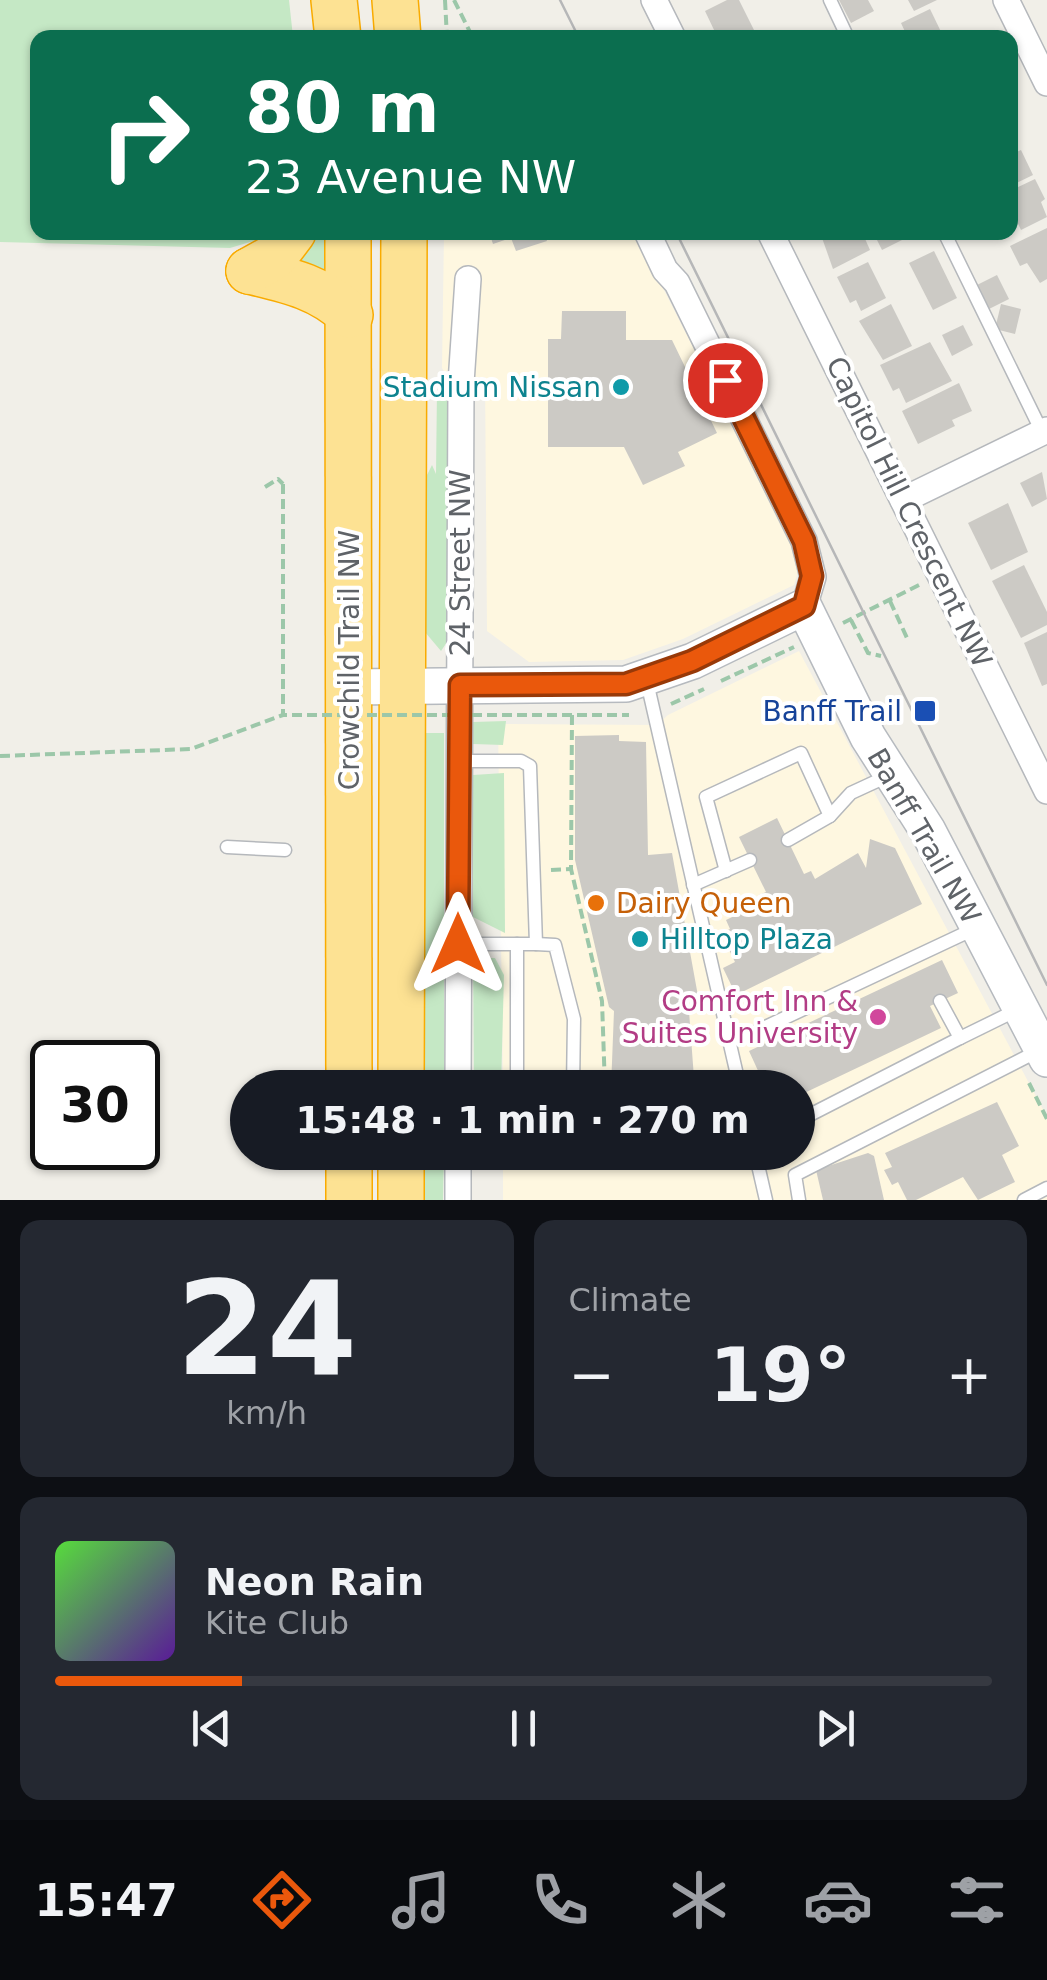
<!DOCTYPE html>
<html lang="en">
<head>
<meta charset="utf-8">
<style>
  :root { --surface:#171b24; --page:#242831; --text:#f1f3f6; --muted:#9ea1a6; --line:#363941; --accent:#ea580c }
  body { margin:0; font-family:"DejaVu Sans",sans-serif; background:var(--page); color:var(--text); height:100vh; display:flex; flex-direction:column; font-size:38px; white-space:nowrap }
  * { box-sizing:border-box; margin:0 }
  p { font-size:32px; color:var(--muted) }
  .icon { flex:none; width:55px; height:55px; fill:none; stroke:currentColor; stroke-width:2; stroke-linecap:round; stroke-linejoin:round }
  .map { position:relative; height:1200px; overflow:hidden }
  .panel { display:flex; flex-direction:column; gap:20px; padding:20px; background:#0d0f14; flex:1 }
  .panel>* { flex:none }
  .guide { position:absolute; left:30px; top:30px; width:988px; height:210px; border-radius:20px; box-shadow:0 2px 8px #0004; background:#0b6e4f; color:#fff; overflow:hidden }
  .speed { position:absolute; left:30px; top:1040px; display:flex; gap:20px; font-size:50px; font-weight:700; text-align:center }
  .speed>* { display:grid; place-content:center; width:130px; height:130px; border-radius:50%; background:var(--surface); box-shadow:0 2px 8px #0004; line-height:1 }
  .speed .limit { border:5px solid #111; border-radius:15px; background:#fff; color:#111 }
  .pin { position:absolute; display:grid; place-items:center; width:85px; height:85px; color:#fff; margin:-42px; border:5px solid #fff; border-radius:50%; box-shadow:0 2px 10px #0007 }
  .me { position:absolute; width:110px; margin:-55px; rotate:0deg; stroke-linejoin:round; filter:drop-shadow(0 0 8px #0008) }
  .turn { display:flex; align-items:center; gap:35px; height:210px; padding:0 50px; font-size:45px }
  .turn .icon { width:130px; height:130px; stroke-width:2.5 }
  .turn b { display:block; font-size:70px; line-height:85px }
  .big { font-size:75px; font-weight:600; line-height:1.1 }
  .panel .widget { flex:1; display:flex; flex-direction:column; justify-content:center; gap:15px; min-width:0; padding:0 35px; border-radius:20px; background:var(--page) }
  .panel .dial { align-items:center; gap:0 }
  .dial b { font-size:130px; line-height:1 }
  .song { display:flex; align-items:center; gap:30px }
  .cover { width:120px; height:120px; border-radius:15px; background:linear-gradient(135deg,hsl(110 70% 55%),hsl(270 70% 35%)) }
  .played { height:10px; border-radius:5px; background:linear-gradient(90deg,var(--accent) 20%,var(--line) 20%) }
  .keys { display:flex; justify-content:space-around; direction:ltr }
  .heat { display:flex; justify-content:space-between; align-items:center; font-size:55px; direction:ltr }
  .panel .tiles { flex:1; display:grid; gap:20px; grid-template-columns:1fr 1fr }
  .widget:last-child { grid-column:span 2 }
  .trip { position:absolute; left:230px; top:1070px; width:585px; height:100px; border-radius:50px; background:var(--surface); box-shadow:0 2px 8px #0004; font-weight:600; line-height:100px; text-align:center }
  .tabs { display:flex; height:160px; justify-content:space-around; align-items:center; background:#090b0e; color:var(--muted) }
  .tabs .icon { width:70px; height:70px }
  .tabs .on { color:var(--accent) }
  .tabs b { font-size:45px; color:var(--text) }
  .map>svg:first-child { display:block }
  .commercial { fill:#fef7e0 }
  .green { fill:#c5e8c5 }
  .building { fill:#cccac5 }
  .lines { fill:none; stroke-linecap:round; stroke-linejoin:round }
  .lane-casing { stroke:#b5b8bc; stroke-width:15 }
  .street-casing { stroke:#b5b8bc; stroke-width:28 }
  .secondary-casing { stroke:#b6babf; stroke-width:38 }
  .highway-casing { stroke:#f9ab00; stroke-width:48 }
  .path { stroke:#9cc7a9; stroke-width:4; stroke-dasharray:10 5; stroke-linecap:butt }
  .lane { stroke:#fff; stroke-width:12 }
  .street { stroke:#fff; stroke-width:25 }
  .secondary { stroke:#fff; stroke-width:35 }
  .highway { stroke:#fde293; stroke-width:45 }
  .tram { stroke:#b6b7b8; stroke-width:2.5 }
  .path-bridge { stroke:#9cc7a9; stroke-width:4; stroke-dasharray:10 5; stroke-linecap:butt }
  .route-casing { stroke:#983908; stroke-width:25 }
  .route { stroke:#ea580c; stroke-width:18 }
  .culture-dot { fill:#0f9aa8; stroke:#fff; stroke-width:4 }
  .transit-dot { fill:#1a4fb4; stroke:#fff; stroke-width:4 }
  .food-dot { fill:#e8710a; stroke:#fff; stroke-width:4 }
  .hotel-dot { fill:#d1479c; stroke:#fff; stroke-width:4 }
  .labels { text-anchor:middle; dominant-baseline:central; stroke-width:8; stroke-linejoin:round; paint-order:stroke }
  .culture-label { font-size:28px; fill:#0d838f; stroke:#fff; text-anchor:end }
  .street-label { font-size:28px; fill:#5f6368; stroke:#fff }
  .transit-label { font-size:28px; fill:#164399; stroke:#fff; text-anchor:end }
  .food-label { font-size:28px; fill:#c56008; stroke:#fff; text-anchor:start }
  .hotel-label { font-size:28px; fill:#b23c85; stroke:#fff; text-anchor:end }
</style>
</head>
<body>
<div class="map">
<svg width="1047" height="1200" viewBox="0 0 1047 1200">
  <rect width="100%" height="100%" fill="#f1efe8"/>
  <g class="commercial">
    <path d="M444 233H635L789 536 798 571 794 585 683 639 623 660 529 662 487 631 485 377H447L442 368Z"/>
    <path d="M799 651 1047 1117V1200H503V1153L798 1152V1088L503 1087 498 724 657 725 668 715Z"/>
  </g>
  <g class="green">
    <path d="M0 0H289L293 37 38 38V232L263 233 257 240 230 248 0 242Z"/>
    <path d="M302 233H330L331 276 281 261Z"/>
    <path d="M437 389H447L449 398 447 642 441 651 425 632V479L432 465 436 474Z"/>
    <path d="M506 721 503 745 473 744V722Z"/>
    <rect x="419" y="733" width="25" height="354"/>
    <path d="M504 773 505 933 473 917V775Z"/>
    <path d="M473 958H495L504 975 501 1087H474Z"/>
    <path d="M421 1153H444L443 1200H422Z"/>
  </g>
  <g class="building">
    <path d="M727 0H739L756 34 722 38 719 30 715 32 705 11Z"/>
    <path d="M839 0H868L874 11 851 23Z"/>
    <path d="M908 0H937L914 11Z"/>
    <path d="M930 9 944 38H908L901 23Z"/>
    <path d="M1021 150 1033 175 1010 186V155Z"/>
    <path d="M1035 179 1045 199 1041 202 1047 217 1021 230 1010 207V191Z"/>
    <path d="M1047 228V279L1040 283 1027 263 1020 266 1010 246Z"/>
    <path d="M489 232H544L547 241 516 251 511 238 493 244Z"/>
    <path d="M558 232H583V235L560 238Z"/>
    <path d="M826 232H862L870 250 833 269 821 235Z"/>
    <path d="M873 232H903L906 238 882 250Z"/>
    <path d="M934 251 957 298 933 310 909 263Z"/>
    <path d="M868 262 886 298 861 311 856 300 850 303 837 277Z"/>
    <path d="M997 275 1009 299 989 309 977 285Z"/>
    <path d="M891 304 912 346 883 360 859 321Z"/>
    <path d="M1001 304 1021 309 1015 334 995 329Z"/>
    <path d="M562 311H626V340H672L717 433 678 452 685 466 643 485 624 447H548V339H561Z"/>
    <path d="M963 325 973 345 952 356 942 335Z"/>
    <path d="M930 342 952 381 906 403 899 388 893 391 880 365Z"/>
    <path d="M959 383 972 411 952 420 955 426 918 444 902 411Z"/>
    <path d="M1042 472 1047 499 1032 507 1020 483Z"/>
    <path d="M1008 503 1028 552 991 570 968 523Z"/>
    <path d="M1024 565 1047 612V625L1021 638 992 581Z"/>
    <path d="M1047 632V684L1042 686 1024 643Z"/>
    <path d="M619 735V741L646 742 648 855 672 853 698 996 682 1000 685 1011H689L694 1078 703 1077V1088H611L614 1011 609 1007 575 860V736Z"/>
    <path d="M777 818 804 874 811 871 815 879 858 853 866 868 870 839 895 848 922 904 736 995 723 968 735 962 721 933 730 929 726 920 763 902 759 895 766 892 739 837Z"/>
    <path d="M942 960 958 993 930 1006 941 1028 798 1096V1088H766L749 1051Z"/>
    <path d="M997 1102 1019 1146 1002 1155 1015 1182 978 1200 963 1177 916 1200H907L898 1182 892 1185 884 1170 892 1167 885 1153Z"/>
    <path d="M868 1153 874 1156 884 1200H823L816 1170Z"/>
  </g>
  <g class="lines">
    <g class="lane-casing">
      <g id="lane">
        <path d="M830 0 848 38"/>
        <path d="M944 232 1044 436"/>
        <path d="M647 682 740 1088"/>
        <path d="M788 840 830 816 851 793 890 775"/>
        <path d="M227 847 285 850"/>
        <path d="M726 871 706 797 801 753 830 816"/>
        <path d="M693 885 750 860"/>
        <path d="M459 944H536L530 766 521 761H459"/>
        <path d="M517 944V1088"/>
        <path d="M536 944 555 945 574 1019 573 1088"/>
        <path d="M940 1001 960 1038 1019 1009"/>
        <path d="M759 1030 974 929"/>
        <path d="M798 1121 960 1038"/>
        <path d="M755 1152 766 1200"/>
        <path d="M799 1200 795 1175 1042 1049"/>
        <path d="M1024 1200 1047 1188"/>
      </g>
    </g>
    <g class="street-casing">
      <g id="street">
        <path d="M654 0 673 38"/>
        <path d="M1006 0 1047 83"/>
        <path d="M647 232 665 270 677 283 804 541 813 577 804 607"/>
        <path d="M770 232 1047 791"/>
        <path d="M903 500 1047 430"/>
        <path d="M458 1088 461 383 468 279"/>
        <path d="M458 1152V1200"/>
      </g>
    </g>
    <g class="secondary-casing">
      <path id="secondary" d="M350 687 626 684 693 661 804 607 868 737 928 831 1047 1059"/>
    </g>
    <g class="highway-casing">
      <g id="highway">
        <path d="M334 0 338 38"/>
        <path d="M395 0 398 38"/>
        <path d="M348 232 349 1088"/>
        <path d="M249 271C287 280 321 287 350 315"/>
        <path d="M249 271 274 257 293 232"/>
        <path d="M401 1088 404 232"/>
        <path d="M401 1152V1200"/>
        <path d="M349 1200V1152"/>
      </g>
    </g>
    <g class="path">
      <path d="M445 0 447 38"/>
      <path d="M454 0 473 38"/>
      <path d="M265 487 278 479 283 484"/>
      <path d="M890 601 907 638"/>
      <path d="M851 620 868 653 881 656"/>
      <path d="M843 623 919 585"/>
      <path d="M721 681 794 647"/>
      <path d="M671 704 704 689"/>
      <path d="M572 715 571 869 602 1001 605 1088"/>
      <path d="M0 756 191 749 283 715"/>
      <path d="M551 870 571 869"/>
      <path d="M1029 1083 1047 1119"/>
    </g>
    <use href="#lane" class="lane"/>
    <use href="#street" class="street"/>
    <use href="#secondary" class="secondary"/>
    <use href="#highway" class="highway"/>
    <g class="tram">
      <path d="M560 0 579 38"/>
      <path d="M676 232 1047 985"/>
    </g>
    <path class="path-bridge" d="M283 484V715H629"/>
  </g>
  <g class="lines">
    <g class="route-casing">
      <path id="route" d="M458 944 460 685 626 684 692 661 804 606 812 576 804 541 725 380"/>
    </g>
    <use href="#route" class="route"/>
  </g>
  <g class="culture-dot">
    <circle cx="621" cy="387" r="10"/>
    <circle cx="640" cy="939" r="10"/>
  </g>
  <rect class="transit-dot" x="913" y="699" width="24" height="24" rx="5"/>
  <circle class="food-dot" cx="596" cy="903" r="10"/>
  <circle class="hotel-dot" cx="878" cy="1017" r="10"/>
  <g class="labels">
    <g class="culture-label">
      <text x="601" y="387">Stadium Nissan</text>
      <text x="660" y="939" text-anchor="start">Hilltop Plaza</text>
    </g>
    <g class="street-label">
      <text transform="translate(909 512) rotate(64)">Capitol Hill Crescent NW</text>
      <text transform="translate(460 563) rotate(-90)">24 Street NW</text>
      <text transform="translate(349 660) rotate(-90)">Crowchild Trail NW</text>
      <text transform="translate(924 836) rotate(60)">Banff Trail NW</text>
    </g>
    <g class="transit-label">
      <text x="902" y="711">Banff Trail</text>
    </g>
    <g class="food-label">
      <text x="616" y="903">Dairy Queen</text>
    </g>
    <g class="hotel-label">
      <text x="858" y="1001">Comfort Inn &amp;<tspan x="858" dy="32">Suites University</tspan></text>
    </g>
  </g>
</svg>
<div class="speed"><div class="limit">30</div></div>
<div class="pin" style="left:725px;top:380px;background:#d93025"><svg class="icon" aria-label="arrive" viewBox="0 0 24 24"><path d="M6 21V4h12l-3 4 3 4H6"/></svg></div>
<svg class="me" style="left:458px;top:944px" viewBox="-20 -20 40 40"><path d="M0-17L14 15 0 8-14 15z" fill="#ea580c" stroke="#fff" stroke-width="4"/></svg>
<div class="trip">15:48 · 1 min · 270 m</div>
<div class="guide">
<div class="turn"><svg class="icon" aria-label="right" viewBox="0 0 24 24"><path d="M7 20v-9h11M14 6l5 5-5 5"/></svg><div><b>80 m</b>23 Avenue NW</div></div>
</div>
</div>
<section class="panel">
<div class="tiles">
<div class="widget dial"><b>24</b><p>km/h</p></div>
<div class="widget"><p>Climate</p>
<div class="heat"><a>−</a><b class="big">19°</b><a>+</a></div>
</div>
<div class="widget">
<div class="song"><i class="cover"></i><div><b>Neon Rain</b><p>Kite Club</p></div></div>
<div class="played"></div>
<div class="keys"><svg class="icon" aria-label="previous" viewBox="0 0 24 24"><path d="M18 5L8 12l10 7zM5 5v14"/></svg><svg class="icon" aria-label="pause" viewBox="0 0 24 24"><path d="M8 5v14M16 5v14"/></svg><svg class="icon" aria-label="next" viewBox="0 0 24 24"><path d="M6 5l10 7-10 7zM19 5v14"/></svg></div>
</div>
</div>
</section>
<nav class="tabs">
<b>15:47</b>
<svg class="icon on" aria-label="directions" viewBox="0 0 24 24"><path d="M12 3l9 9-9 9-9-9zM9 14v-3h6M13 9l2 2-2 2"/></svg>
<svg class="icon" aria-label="music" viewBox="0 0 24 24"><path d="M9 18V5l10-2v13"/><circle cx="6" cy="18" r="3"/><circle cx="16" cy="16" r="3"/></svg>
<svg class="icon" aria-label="phone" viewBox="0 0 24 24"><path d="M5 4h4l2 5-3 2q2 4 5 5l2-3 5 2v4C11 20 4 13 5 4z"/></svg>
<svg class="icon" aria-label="climate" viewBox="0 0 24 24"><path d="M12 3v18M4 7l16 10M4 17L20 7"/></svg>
<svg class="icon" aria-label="car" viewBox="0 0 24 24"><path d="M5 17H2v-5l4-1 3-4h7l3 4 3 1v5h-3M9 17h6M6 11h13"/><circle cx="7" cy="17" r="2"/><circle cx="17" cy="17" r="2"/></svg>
<svg class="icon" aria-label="filters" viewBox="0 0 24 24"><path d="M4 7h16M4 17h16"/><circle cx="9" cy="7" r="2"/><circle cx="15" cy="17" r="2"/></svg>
</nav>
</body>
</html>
